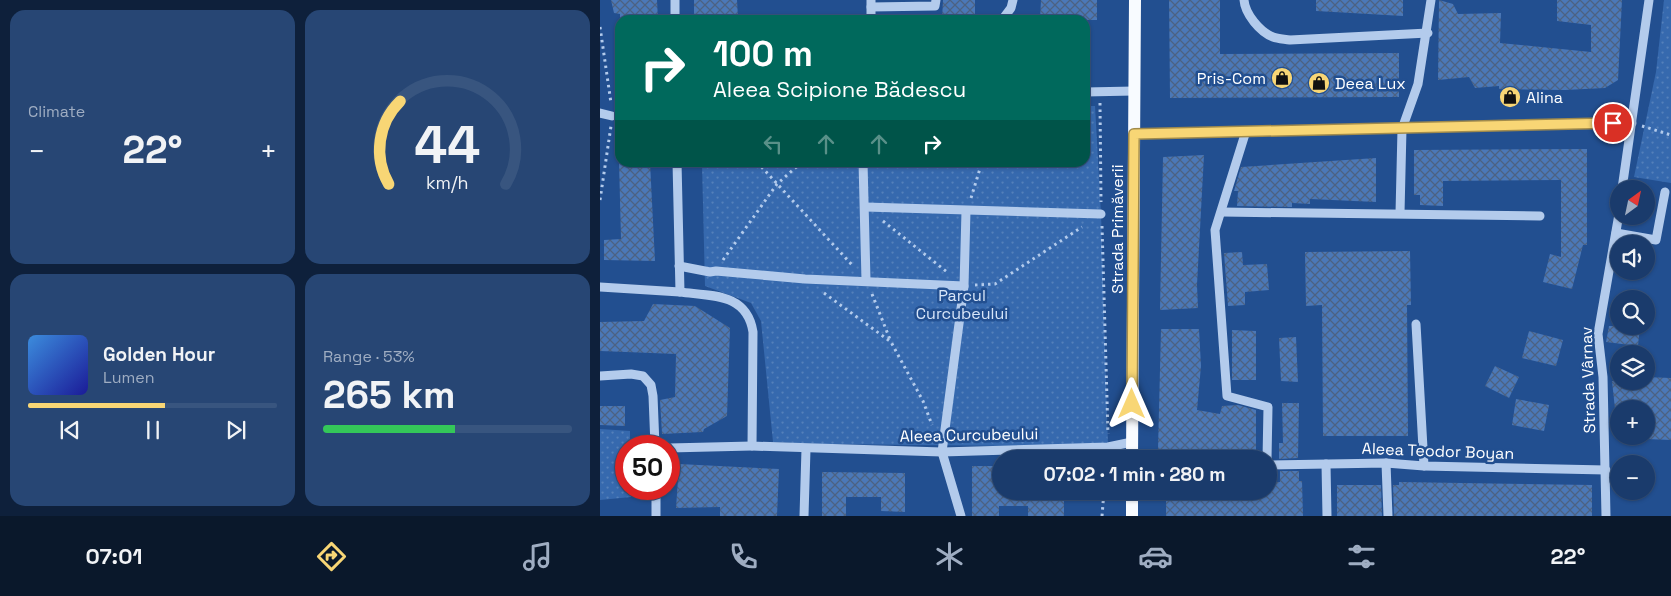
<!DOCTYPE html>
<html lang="en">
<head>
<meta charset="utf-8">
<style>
  :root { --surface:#1a3b6c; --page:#274674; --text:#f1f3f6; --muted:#9fadc2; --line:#38557f; --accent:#f8d675 }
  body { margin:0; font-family:"Space Grotesk",sans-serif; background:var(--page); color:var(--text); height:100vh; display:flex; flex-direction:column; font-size:19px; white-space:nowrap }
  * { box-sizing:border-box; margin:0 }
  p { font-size:16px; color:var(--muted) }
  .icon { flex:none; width:28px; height:28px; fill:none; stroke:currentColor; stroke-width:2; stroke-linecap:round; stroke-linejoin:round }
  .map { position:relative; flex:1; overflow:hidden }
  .details { display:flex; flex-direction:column; gap:10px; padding:10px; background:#0e203b; width:600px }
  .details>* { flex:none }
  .top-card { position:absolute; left:15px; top:15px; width:475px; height:152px; border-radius:15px; box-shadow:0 1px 4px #0004,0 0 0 1px var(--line); background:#00695c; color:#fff; overflow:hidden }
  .needle { width:32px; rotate:33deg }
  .controls { position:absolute; left:1010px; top:180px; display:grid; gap:10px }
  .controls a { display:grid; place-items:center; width:45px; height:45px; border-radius:50%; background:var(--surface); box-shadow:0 1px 4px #0004,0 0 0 1px var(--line); font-size:25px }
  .speed { position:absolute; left:15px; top:435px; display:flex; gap:10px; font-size:25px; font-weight:700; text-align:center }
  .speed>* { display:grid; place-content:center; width:65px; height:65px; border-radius:50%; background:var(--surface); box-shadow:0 1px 4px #0004,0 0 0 1px var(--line); line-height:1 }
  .speed .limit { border:8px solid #d22; background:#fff; color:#111 }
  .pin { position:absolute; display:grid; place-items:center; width:42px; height:42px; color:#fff; margin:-21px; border:2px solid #fff; border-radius:50%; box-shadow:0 1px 5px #0007 }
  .me { position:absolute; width:55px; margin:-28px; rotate:0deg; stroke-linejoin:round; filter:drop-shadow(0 0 4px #0008) }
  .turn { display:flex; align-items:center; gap:18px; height:105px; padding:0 15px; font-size:22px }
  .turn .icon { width:65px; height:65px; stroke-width:2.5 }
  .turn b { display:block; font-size:35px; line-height:42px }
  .lanes { display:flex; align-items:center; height:48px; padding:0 15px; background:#0003; justify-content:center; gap:25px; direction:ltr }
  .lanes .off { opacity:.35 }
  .big { font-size:38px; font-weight:600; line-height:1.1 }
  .details .widget { flex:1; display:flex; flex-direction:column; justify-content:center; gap:8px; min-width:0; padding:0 18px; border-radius:15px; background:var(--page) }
  .details .dial { align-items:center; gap:0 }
  .dial svg { height:130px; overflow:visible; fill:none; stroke:var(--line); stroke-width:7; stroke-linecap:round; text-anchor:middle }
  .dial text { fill:var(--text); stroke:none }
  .song { display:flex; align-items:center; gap:15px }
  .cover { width:60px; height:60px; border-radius:8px; background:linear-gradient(135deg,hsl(210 70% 55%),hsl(240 70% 35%)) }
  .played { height:5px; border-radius:2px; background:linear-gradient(90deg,var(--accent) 55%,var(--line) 55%) }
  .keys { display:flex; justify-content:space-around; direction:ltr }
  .heat { display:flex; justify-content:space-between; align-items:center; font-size:28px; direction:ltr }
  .charge { height:8px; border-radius:4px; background:linear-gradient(90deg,#34c759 53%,var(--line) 0) }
  .details .tiles { flex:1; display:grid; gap:10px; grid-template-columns:repeat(2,1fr) }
  .trip { position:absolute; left:392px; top:450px; width:285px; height:50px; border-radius:25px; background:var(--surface); box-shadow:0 1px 4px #0004,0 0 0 1px var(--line); font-weight:600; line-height:50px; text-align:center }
  .menu { display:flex; height:80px; justify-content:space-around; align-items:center; background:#0a182b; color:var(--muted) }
  .menu .icon { width:35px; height:35px }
  .menu .on { color:var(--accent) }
  .menu b { font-size:22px; color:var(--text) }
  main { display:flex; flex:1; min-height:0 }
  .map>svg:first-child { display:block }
  .grass { fill:url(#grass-dots) }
  .building { fill:url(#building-cross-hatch) }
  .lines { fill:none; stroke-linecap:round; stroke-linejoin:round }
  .path { stroke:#b3cbec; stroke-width:3; stroke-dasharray:2.5 4; stroke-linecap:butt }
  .minor { stroke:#b3cbec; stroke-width:9 }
  .major { stroke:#f8fbff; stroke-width:12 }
  .route-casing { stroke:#a18b4c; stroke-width:12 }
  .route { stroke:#f8d675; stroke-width:9 }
  .labels { text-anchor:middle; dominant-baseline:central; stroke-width:5; stroke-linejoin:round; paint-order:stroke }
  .poi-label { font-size:16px; fill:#fff; stroke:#224f90; text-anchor:start }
  .street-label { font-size:16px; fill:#fff; stroke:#224f90 }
  .park-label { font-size:16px; fill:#d8e6f9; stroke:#224f90 }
</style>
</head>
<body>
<main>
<section class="details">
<div class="tiles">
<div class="widget"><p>Climate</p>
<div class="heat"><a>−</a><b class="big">22°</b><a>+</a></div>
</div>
<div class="widget dial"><svg viewBox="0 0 100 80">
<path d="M14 69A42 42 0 1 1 86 69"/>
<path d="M14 69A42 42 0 0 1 21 18" stroke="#f8d675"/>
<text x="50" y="56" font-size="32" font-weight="700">44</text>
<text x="50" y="72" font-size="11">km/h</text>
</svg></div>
<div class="widget">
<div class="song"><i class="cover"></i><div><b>Golden Hour</b><p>Lumen</p></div></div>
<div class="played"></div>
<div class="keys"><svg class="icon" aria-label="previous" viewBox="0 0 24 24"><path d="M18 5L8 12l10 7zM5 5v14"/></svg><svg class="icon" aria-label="pause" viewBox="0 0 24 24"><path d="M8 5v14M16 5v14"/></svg><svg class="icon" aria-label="next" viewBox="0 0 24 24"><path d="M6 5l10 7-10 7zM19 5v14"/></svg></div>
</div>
<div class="widget"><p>Range · 53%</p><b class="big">265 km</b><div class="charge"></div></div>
</div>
</section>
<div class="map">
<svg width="1071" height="516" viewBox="0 0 1071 516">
  <defs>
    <pattern id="grass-dots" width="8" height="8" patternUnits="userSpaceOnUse" patternTransform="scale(1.25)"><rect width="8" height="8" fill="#3669ae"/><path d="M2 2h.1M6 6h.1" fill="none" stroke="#5480ba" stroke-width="1.8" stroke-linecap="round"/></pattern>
    <pattern id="building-cross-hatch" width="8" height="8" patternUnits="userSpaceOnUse" patternTransform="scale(1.25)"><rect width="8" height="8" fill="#4b78b7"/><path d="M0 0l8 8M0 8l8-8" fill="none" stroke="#4c6282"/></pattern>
  </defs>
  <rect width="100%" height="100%" fill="#224f90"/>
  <g class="grass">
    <path d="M1064 0H1071V183L1034 177 1056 72Z"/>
    <path d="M485 106H495L501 214 508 447 220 444 173 442 161 321 151 303 105 286 102 163 485 162Z"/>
    <path d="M0 429 30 431V446H26V489H31V497L0 500Z"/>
  </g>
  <g class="building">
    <path d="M11 0H57L58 20H20V14L14 13Z"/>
    <path d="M94 0H137L138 18 94 20Z"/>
    <path d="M343 0H375V20H342Z"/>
    <path d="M441 0H497V20H440Z"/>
    <path d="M569 0H620V54L799 53V97L570 98Z"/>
    <path d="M716 0H803V16L716 11Z"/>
    <path d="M839 0 853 4 858 14 901 13 900 43 991 52V25L957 21V0H1022L1018 80 1005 88 965 90 899 89V86L875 88 869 77 838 80Z"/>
    <path d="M987 149V245H983L972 289 943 282 950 254 961 257V180L843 181V206L820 205V195H814V150Z"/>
    <path d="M604 155 597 285 598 308 560 310 563 157Z"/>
    <path d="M776 158V202L710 199V204L692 203V207L637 206 638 191H634L641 167Z"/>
    <path d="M19 162H50L55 261 4 260V240L21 239Z"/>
    <path d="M810 251 811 305H807L808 436H723L722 305 706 306 705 252Z"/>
    <path d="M642 252 643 265 667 264 669 290 645 292V305L628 306 624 253Z"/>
    <path d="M53 304 95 306 130 328 127 416 104 429 103 432 62 434 60 400 75 397 76 354 0 351V322L44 321Z"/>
    <path d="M1009 326H1040L1038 346 1006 342Z"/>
    <path d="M561 329H599L601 366 597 410 620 414 622 406 638 405 656 410V450L558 449Z"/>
    <path d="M632 330 656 331V380H632Z"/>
    <path d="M929 331 963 340 956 366 922 358Z"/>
    <path d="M696 337 698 382 681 381 679 338Z"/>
    <path d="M895 366 919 377 909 398 885 386Z"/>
    <path d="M1046 377 1071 378V440L1046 439V409H1015L1012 381H1046Z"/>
    <path d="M916 399 949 405 944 431 912 425Z"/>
    <path d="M682 403H699L698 458 679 459V443H683Z"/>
    <path d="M0 406H25V426L0 425Z"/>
    <path d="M79 464 179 469 177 516H120V507L76 508Z"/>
    <path d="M372 466H401V491H464V516H428V506H399V516H372Z"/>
    <path d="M680 471H699V481H702L703 516H566V491H669V482H680Z"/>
    <path d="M222 472 305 473V512L281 511V497H246V516H222Z"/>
    <path d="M799 482 992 485V516H794L793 485H799Z"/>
    <path d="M737 485H781L782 516H737Z"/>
  </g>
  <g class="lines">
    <g class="path">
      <path d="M0 27 11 103"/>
      <path d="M500 103 501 202"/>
      <path d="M1042 126 1071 135"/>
      <path d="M157 162 253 266"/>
      <path d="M371 198 382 162"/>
      <path d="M0 200 11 126"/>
      <path d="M283 221 347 272"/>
      <path d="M502 226 508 434"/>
      <path d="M123 260 177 184 202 162"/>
      <path d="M375 285 395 284 482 227"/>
      <path d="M224 293 291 342 323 401 332 425"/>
      <path d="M272 294 291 342"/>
      <path d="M502 516 504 491"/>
    </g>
    <g class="minor">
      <path d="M75 0V20"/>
      <path d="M644 0C645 14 660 32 673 37 678 39 685 39 690 40L828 33"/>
      <path d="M271 7 335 6 336 0"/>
      <path d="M271 20V0"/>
      <path d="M402 20 411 8 413 0"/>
      <path d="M485 92 534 91"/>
      <path d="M0 113 12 116"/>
      <path d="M646 131 615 230 627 396 668 407 667 459"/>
      <path d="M534 134 1032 123"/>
      <path d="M77 162 80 292C112 296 147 293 153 332L152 446 342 452 508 447 532 442"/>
      <path d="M263 162 266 280"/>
      <path d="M1022 189 1049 0"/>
      <path d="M265 207 501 214"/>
      <path d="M622 212 940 216"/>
      <path d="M800 213 802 129 818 84 831 0"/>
      <path d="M1016 233 1056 240 1065 192"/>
      <path d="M79 266 110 272 116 271 205 279 364 286"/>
      <path d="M0 287 80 292"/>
      <path d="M816 324 824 466"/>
      <path d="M0 376 31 374 43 376 51 385 53 396 55 446"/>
      <path d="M69 448 152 446"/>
      <path d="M786 463 788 516"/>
      <path d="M726 464 727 516"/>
      <path d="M669 465 786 463 824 466 1006 470"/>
      <path d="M56 489V516"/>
      <path d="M204 516 206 449"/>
      <path d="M361 516 342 452 364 286 366 211"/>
      <path d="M1006 516 1003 377 998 334 1019 214"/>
    </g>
    <g class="major">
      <path d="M532 459 535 0"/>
      <path d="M532 516V491"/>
    </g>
  </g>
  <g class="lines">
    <g class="route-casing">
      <path id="route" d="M532 404 534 134 1013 123"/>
    </g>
    <use href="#route" class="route"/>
  </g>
  <defs>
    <g id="shop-disc" transform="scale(1.125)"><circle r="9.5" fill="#f8d675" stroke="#224f90"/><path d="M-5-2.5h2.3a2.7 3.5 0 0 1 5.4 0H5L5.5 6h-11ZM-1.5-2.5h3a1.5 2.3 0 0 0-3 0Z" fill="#111"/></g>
  </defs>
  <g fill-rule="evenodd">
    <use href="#shop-disc" x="682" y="78"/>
    <use href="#shop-disc" x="719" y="83"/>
    <use href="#shop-disc" x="910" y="97"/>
  </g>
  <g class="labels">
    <g class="poi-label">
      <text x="666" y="78" text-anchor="end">Pris-Com</text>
      <text x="735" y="83">Deea Lux</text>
      <text x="926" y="97">Alina</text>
    </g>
    <g class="street-label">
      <text transform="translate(517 229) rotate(-90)">Strada Primăverii</text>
      <text transform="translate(988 380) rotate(-92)">Strada Vârnav</text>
      <text transform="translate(369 435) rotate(-1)">Aleea Curcubeului</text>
      <text transform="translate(838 451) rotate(2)">Aleea Teodor Boyan</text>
    </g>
    <g class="park-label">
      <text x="362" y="295">Parcul<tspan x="362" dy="18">Curcubeului</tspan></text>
    </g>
  </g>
</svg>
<div class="controls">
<a><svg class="needle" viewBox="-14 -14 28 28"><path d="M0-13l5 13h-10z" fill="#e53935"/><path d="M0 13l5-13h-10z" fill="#9fadc2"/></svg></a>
<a><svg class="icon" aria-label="sound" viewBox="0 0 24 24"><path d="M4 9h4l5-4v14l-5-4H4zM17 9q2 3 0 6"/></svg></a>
<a><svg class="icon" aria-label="search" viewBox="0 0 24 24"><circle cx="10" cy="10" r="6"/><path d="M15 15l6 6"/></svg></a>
<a><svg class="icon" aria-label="layers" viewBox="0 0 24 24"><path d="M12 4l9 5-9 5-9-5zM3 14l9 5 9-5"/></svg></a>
<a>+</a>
<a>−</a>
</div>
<div class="speed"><div class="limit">50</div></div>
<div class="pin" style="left:1013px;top:123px;background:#d93025"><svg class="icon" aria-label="arrive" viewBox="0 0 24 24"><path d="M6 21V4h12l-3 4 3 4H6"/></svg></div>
<svg class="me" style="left:532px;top:404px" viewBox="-20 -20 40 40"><path d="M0-17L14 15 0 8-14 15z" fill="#f8d675" stroke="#fff" stroke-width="4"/></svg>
<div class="trip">07:02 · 1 min · 280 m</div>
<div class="top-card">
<div class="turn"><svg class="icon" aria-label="right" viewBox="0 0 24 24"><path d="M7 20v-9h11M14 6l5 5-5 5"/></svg><div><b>100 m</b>Aleea Scipione Bădescu</div></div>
<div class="lanes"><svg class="icon off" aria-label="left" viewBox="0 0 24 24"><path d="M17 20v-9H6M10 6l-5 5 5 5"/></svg><svg class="icon off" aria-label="ahead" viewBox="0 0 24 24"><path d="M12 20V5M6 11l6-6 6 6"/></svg><svg class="icon off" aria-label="ahead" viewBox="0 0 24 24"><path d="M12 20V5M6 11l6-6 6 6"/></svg><svg class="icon" aria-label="right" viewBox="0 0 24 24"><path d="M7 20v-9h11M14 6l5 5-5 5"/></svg></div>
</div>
</div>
</main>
<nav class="menu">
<b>07:01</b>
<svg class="icon on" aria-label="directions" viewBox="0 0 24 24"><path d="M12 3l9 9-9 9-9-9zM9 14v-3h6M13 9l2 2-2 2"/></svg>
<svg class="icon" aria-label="music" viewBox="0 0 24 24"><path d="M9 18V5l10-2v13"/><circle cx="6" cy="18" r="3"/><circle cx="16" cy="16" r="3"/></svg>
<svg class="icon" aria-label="phone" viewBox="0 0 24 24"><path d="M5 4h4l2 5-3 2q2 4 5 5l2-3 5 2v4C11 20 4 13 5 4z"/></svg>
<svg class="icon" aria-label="climate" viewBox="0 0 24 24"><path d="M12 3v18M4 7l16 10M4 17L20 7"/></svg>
<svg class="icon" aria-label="car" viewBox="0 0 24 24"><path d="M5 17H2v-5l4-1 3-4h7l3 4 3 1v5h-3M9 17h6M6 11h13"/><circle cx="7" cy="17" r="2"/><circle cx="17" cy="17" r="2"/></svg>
<svg class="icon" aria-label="filters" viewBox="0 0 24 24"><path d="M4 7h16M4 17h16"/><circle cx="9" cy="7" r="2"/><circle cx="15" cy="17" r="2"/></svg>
<b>22°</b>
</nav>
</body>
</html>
